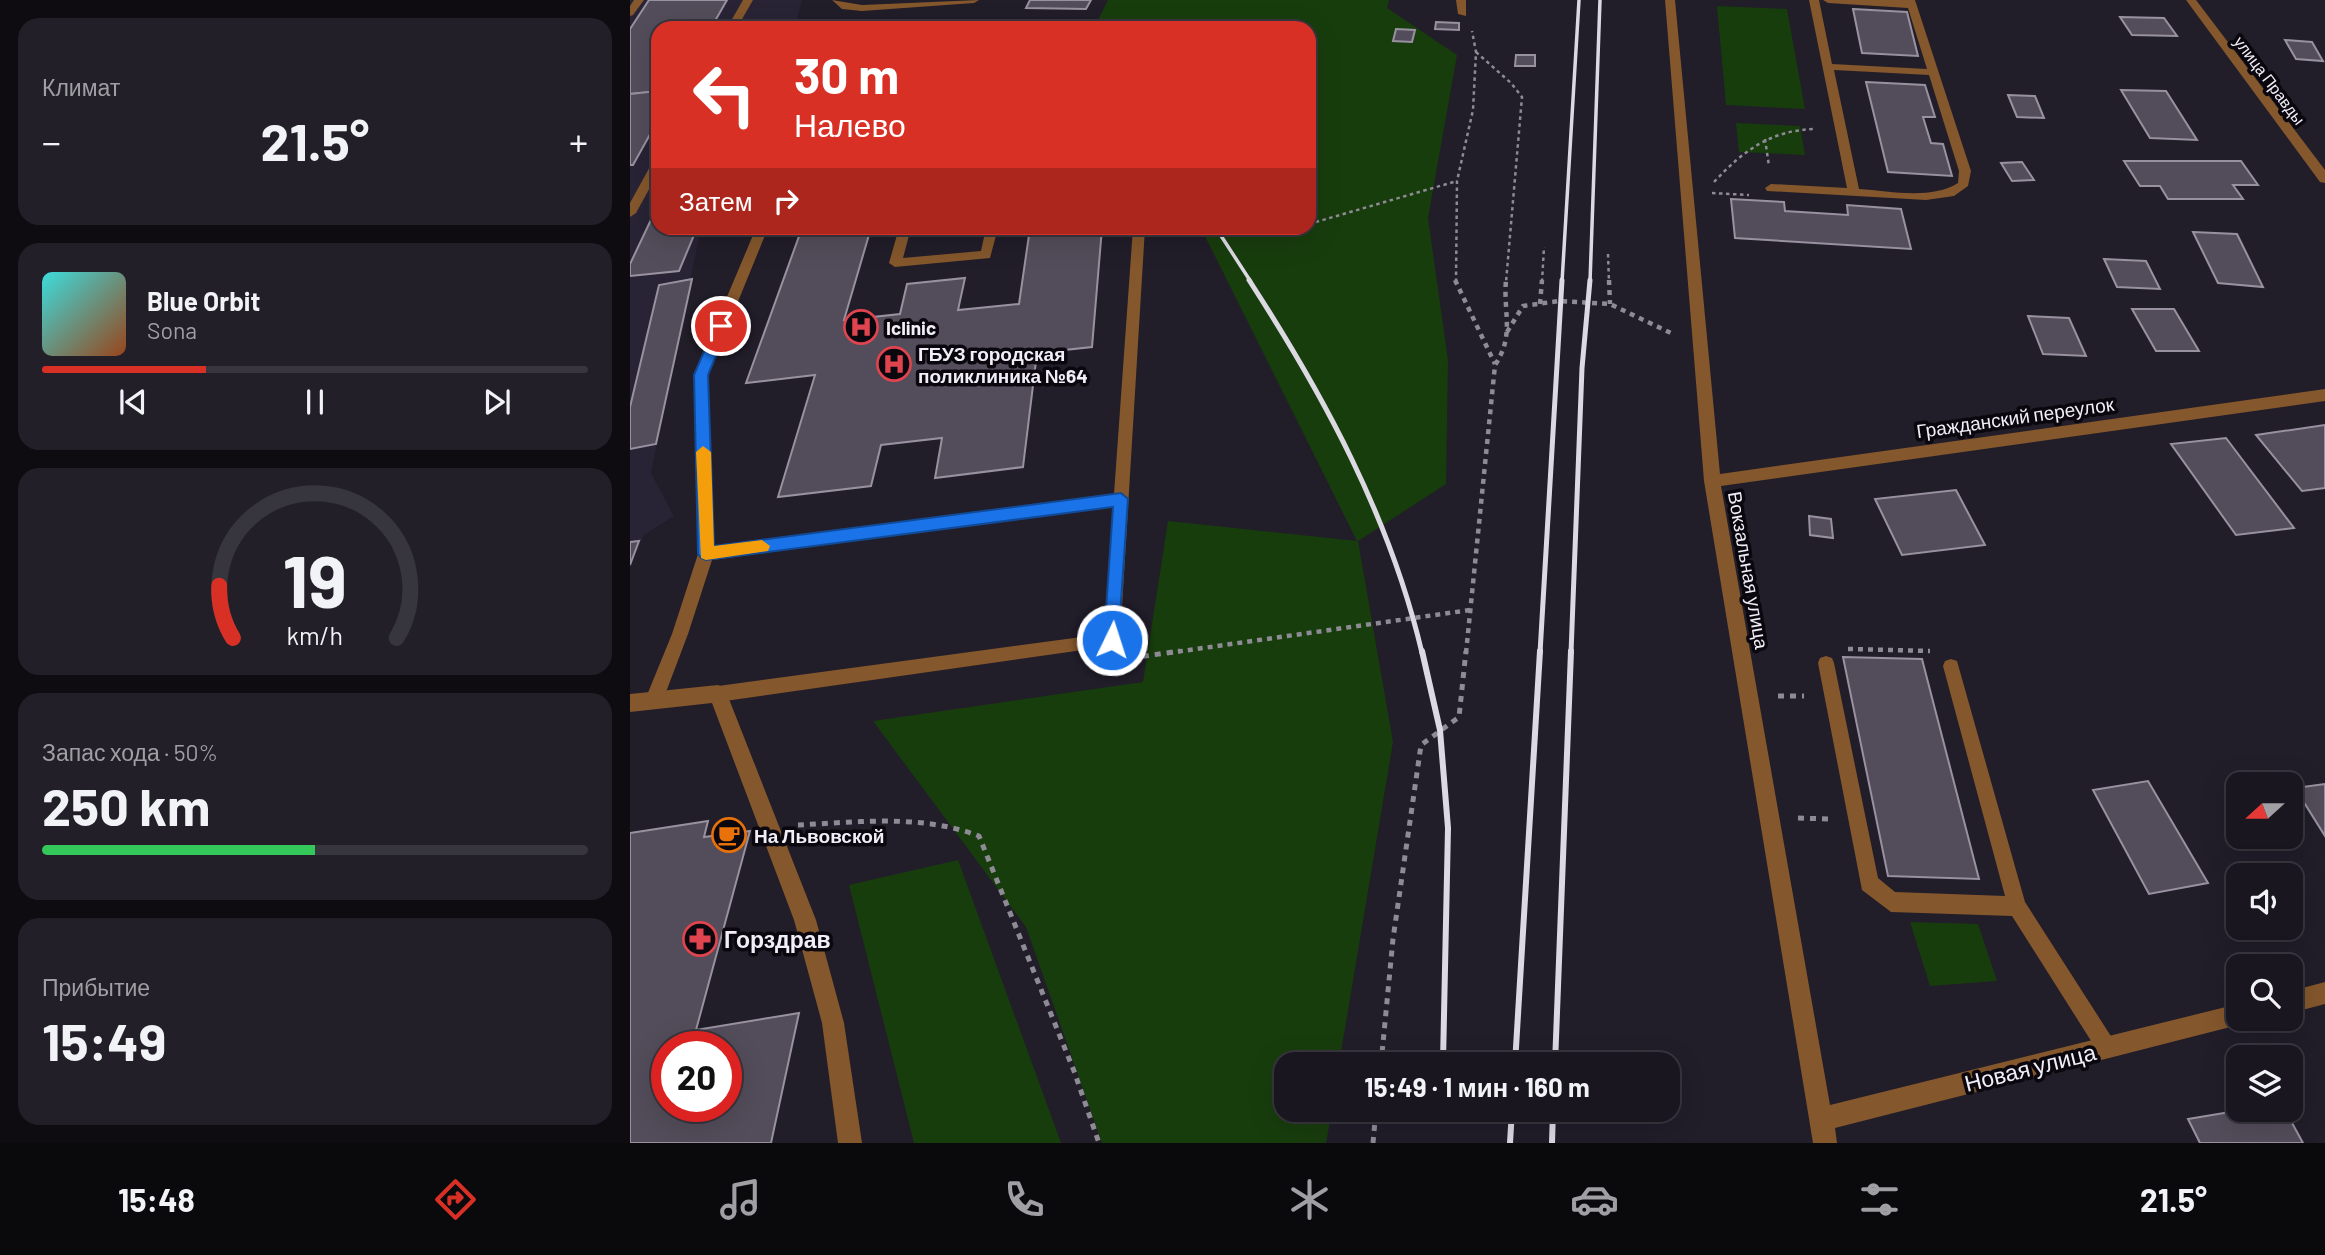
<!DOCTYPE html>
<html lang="ru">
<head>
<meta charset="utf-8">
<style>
  :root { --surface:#19161f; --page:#221f28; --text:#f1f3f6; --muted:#9f9fa4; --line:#37353d; --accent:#d93025 }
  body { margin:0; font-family:Barlow,sans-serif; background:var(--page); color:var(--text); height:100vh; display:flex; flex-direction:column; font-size:26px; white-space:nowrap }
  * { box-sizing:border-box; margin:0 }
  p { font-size:23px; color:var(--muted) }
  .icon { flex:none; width:38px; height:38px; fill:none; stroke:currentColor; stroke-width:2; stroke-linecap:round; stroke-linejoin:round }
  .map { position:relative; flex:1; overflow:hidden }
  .details { display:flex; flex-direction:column; gap:18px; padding:18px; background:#0e0c11; width:630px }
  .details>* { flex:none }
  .top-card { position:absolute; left:21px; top:21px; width:665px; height:214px; border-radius:21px; box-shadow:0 7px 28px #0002,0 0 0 2px var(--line); background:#d93025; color:#fff; overflow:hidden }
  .needle { width:46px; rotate:249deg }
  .buttons { position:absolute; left:1596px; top:772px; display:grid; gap:14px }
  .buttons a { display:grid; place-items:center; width:77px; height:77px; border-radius:14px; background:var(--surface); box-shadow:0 7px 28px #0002,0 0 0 2px var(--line); font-size:35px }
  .speed { position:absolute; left:21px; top:1031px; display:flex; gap:14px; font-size:35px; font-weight:700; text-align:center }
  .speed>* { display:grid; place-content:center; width:91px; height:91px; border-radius:50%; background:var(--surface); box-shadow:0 7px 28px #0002,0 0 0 2px var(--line); line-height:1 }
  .speed .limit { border:10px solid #d22; background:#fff; color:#111 }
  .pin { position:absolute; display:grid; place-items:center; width:60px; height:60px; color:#fff; margin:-30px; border:4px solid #fff; border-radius:50%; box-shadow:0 2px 7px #0007 }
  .me { position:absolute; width:77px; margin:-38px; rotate:4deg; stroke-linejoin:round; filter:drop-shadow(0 0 5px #0008) }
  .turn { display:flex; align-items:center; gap:24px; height:147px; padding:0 28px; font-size:32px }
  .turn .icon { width:91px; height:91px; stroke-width:2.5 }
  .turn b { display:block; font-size:49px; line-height:60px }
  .then { display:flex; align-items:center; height:66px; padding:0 28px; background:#0003; gap:14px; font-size:26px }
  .big { font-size:52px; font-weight:700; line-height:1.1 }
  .details .widget { flex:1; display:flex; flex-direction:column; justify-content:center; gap:10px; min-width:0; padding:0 24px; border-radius:21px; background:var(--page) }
  .details .dial { align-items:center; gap:0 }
  .dial svg { height:182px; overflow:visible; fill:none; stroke:var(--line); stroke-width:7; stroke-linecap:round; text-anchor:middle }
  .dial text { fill:var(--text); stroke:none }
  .song { display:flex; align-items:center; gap:21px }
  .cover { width:84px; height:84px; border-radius:10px; background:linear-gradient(135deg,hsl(180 70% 55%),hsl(20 70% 35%)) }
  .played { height:7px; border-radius:4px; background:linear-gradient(90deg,var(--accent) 30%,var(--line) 30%) }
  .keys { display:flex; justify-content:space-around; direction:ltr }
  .heat { display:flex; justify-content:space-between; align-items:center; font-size:38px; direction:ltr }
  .charge { height:10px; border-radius:5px; background:linear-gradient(90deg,#34c759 50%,var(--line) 0) }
  .trip { position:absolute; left:644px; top:1052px; width:406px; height:70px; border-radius:21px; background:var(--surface); box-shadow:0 7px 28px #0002,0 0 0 2px var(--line); font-weight:700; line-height:70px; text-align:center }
  .menu { display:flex; height:112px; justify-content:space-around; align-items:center; background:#0a090c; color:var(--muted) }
  .menu .icon { width:49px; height:49px }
  .menu .active { color:var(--accent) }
  .menu b { font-size:32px; color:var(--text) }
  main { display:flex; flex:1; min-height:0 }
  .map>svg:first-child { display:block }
  .built { fill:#282335 }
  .green { fill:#183d0d }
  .building { fill:#534c5a; stroke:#9891a0; stroke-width:2; fill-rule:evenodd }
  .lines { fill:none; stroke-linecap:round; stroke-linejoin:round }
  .path-far2 { stroke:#8e8b95; stroke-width:2.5; stroke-dasharray:3.5 3.5; stroke-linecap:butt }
  .path-far1 { stroke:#8e8b95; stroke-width:4.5; stroke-dasharray:5 5; stroke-linecap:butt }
  .path { stroke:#8e8b95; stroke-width:5; stroke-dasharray:6 6; stroke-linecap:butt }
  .service { fill:#84572c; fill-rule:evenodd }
  .minor { fill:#84572c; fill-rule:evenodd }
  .rail-far2 { stroke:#dcd9e2; stroke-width:3.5 }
  .rail-far1 { stroke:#dcd9e2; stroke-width:5 }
  .rail { stroke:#dcd9e2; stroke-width:6 }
  .route { fill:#1a73e8; stroke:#114b97; stroke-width:2 }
  .slow { fill:#f59e0b }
  .labels { text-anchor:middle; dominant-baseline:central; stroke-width:7; stroke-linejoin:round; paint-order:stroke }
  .far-street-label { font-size:16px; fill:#f1eef7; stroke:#0a080e }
  .poi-label { font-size:19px; font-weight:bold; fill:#f1eef7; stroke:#0a080e; text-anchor:start }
  .street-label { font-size:19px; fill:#f1eef7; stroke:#0a080e }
  .near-poi-label { font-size:23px; font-weight:bold; fill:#f1eef7; stroke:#0a080e; text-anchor:start }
  .near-street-label { font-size:23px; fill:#f1eef7; stroke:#0a080e }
</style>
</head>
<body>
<main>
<section class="details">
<div class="widget"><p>Климат</p>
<div class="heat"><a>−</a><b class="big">21.5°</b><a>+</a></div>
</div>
<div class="widget">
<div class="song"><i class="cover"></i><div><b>Blue Orbit</b><p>Sona</p></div></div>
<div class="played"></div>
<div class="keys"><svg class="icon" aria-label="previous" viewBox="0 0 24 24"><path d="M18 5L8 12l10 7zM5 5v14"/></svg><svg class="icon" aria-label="pause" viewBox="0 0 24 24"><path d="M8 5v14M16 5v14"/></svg><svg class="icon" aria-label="next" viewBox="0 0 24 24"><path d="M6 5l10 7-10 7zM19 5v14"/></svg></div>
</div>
<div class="widget dial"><svg viewBox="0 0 100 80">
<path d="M14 69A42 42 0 1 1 86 69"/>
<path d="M14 69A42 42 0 0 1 8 46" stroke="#d93025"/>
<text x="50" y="56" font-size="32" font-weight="700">19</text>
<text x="50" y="72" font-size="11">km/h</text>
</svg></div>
<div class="widget"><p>Запас хода · 50%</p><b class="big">250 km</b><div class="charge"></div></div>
<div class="widget"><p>Прибытие</p><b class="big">15:49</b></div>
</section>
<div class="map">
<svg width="1695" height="1143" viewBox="0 0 1695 1143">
  <rect width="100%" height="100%" fill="#211d29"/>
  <path class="built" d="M0 0H172L165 28H28V228H71L21 473 44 516 14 535 0 565Z"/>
  <g class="green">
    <path d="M478 0H759L757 8 827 55 798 218 818 360 816 484 728 541 763 742 709 1064H656V1110H702L696 1143H472L396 927 243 721 513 682 538 521 727 541 571 228H679V28H464Z"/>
    <path d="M1087 6 1157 9 1175 109 1096 105Z"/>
    <path d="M1106 123 1170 126 1175 155 1109 152Z"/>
    <path d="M328 860 431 1143H284L219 885Z"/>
    <path d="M1280 922 1348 924 1367 981 1300 986Z"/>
  </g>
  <g class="building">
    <path d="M19 0H97L81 28H28V91L0 94V29Z"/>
    <path d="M400 0H461L456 9 396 8Z"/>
    <path d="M1223 9 1277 12 1288 56 1232 53Z"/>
    <path d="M1490 17 1534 18 1547 36 1502 35Z"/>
    <path d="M806 22 829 23V30L805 29Z"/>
    <path d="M766 29 785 30 782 42 763 41Z"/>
    <path d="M1655 40 1682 42 1693 61 1666 59Z"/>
    <path d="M886 55H905V66H885Z"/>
    <path d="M1236 82 1295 85 1305 117H1293L1301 143 1313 144 1322 176 1258 172Z"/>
    <path d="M1491 90 1536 91 1567 140 1520 138Z"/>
    <path d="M28 91V120L3 165H0V94Z"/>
    <path d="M1378 95 1405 96 1414 118 1387 117Z"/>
    <path d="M1494 161H1611L1628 185H1603L1613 199H1538L1530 186H1510Z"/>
    <path d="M1392 162 1404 180 1382 181 1371 163Z"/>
    <path d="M1101 199 1154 202 1155 211 1218 215 1217 205 1271 209 1281 249 1105 238Z"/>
    <path d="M28 205V228H67L49 271 0 276V264Z"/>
    <path d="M172 228H241L214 320 270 314 277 284 335 278 328 310 389 304 400 228H472L462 347 407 353 393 467 305 478 312 438 251 445 241 486 148 497 185 375 116 383Z"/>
    <path d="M1563 232 1607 234 1633 287 1588 283Z"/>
    <path d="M1474 259 1516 261 1530 289 1487 287Z"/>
    <path d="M62 279 26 444 0 449V407L29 285Z"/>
    <path d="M1502 309H1544L1569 351H1526Z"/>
    <path d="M1398 316 1439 318 1456 356 1413 354Z"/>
    <path d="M1695 425V488L1672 491 1626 435Z"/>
    <path d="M1596 438 1664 528 1606 535 1541 444Z"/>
    <path d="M1326 490 1355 545 1272 555 1245 499Z"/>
    <path d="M1179 516 1201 519 1203 538 1180 535Z"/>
    <path d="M9 541 0 565V542Z"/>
    <path d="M1213 657 1292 659 1349 879 1258 876Z"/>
    <path d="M1518 781 1578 883 1519 894 1463 790Z"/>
    <path d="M1695 784V836L1665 788Z"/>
    <path d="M78 821 74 837 120 831 66 1030 169 1013 141 1143H0V833ZM37 1046H96V1106H37Z"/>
    <path d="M1612 1110H1655L1673 1143H1570L1558 1119Z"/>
  </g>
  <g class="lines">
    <g class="path-far2">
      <path d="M846 52 881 83 892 97 876 282"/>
      <path d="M1135 139 1139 166"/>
      <path d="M1084 182C1114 150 1141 130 1186 129"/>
      <path d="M1082 193 1119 195"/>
      <path d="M679 224 827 181"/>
      <path d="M648 234 669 228"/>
      <path d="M978 254 979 282"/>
      <path d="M826 282 827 181 843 110 846 52 842 31"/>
      <path d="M912 282 914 247"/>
    </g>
    <g class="path-far1">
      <path d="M825 280 865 364"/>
      <path d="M979 280 980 304"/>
      <path d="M910 304 912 280"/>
      <path d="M877 332 893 306 929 301 980 304 1043 334"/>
      <path d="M1218 649 1300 651"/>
      <path d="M538 653 840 610"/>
      <path d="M836 653 865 365C885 335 873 313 876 280"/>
    </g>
    <g class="path">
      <path d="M501 658 550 651"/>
      <path d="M1148 696H1174"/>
      <path d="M1168 818 1198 819"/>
      <path d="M168 825C228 822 292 814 349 836L444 1071 469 1143"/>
      <path d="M751 1064 763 939 791 745 829 717 836 651"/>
      <path d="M743 1143 746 1110"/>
    </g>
    <g class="service">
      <path d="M4 0H14L3 15 0 16V6Z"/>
      <path d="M113 0H123L107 28H97Z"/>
      <path d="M202 0 232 5 349 0 344 3 232 11 212 9Z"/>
      <path d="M826 0H836V16L828 14Z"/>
      <path d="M1179 0H1189L1202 64 1297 69 1278 8 1198 3 1193 0H1285L1341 171 1338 186 1324 196 1296 200 1137 191 1135 188 1141 184 1217 188ZM1204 70 1299 75 1329 171 1328 183C1301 200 1260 191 1229 189Z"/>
      <path d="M28 160V173L6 213 0 217V203L22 163Z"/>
      <path d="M126 228H138L78 375 84 547 484 494 503 228H515L490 640 488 645 88 702 82 699 79 694 82 689 88 686 474 634 483 506 82 560 58 634 33 700 30 706 24 708 18 706 15 700 42 634 68 554 64 375Z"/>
      <path d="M269 228H281L273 258 351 251 356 228H368L360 258 265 267 259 263Z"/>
      <path d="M1196 656 1202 658 1204 663 1248 878 1265 892 1375 896 1313 666 1315 661 1321 659 1327 661 1395 902 1484 1041 1487 1048 1484 1055 1477 1058 1470 1055 1382 916 1261 912 1232 890 1188 663 1190 658Z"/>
    </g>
    <g class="minor">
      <path d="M1035 0H1045L1090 474 1695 389V401L1091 486 1200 1105 1608 1004V1018H1618L1616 1023 1205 1128 1207 1143H1183L1074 481Z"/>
      <path d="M1556 0H1566L1695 170V183L1690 182Z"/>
      <path d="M88 685 95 688 97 694 186 920 214 1023 232 1143H208L192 1023 164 920 82 703 0 712V694Z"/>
      <path d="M1695 982V1004L1661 1013V991Z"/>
    </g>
    <g class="rail-far2">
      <path d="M586 228 621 282"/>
      <path d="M932 282 949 0"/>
      <path d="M960 282 970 0"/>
    </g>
    <g class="rail-far1">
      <path d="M619 280C694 396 760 517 792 653"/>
      <path d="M910 653 932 280"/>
      <path d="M941 653 952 368 960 280"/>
    </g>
    <g class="rail">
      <path d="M792 651 810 730 818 828 813 1062"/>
      <path d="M885 1064 910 651"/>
      <path d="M925 1064 941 651"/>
      <path d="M880 1143 882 1110"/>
      <path d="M922 1143 923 1110"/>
    </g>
  </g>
  <path class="route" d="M91 321 98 326 78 375 84 546 491 493 498 499 488 645 482 647 476 645 474 640 483 507 76 560 71 558 68 554 64 375 85 326Z"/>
  <path class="slow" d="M73 446 81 452 84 546 132 540 140 546 138 551 76 560 71 558 66 452Z"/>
  <defs>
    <g id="hospital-ring" transform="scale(1.75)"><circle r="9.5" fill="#0a080e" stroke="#e0444e" stroke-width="1.5"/><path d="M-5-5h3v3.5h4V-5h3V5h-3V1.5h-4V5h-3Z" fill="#e0444e"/></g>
    <g id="cafe-ring" transform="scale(1.75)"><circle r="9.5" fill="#0a080e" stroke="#e8710a" stroke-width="1.5"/><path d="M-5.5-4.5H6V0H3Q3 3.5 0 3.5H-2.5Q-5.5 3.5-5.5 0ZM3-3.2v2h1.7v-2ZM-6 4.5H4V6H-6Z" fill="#e8710a"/></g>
    <g id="pharmacy-ring" transform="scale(1.75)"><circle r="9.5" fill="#0a080e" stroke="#e0444e" stroke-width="1.5"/><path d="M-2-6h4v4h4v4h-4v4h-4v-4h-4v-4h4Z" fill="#e0444e"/></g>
  </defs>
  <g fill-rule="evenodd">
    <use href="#hospital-ring" x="231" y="327"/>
    <use href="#hospital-ring" x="264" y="364"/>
    <use href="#cafe-ring" x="99" y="835"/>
    <use href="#pharmacy-ring" x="70" y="939"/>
  </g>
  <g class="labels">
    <g class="far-street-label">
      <text transform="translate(1640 80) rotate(53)">улица Правды</text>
    </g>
    <g class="poi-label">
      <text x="256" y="327">Iclinic</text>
      <text x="288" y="353">ГБУЗ городская<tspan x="288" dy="22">поликлиника №64</tspan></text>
      <text x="124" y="835">На Львовской</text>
    </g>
    <g class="street-label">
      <text transform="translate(1385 417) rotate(-8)">Гражданский переулок</text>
      <text transform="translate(1119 570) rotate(80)">Вокзальная улица</text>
    </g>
    <g class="near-poi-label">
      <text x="94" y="939">Горздрав</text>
    </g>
    <g class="near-street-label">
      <text transform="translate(1400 1067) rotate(-14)">Новая улица</text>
    </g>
  </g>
</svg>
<div class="buttons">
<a><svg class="needle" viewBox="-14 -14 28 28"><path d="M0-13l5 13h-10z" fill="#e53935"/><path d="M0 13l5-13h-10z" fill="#9f9fa4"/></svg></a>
<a><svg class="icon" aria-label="sound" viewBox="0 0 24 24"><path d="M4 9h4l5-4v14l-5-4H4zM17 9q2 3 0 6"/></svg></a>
<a><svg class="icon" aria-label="search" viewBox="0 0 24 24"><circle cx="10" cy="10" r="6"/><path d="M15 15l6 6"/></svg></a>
<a><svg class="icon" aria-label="layers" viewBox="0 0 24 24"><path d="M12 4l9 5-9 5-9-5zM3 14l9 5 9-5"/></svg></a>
</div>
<div class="speed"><div class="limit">20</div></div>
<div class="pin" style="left:91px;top:326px;background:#d93025"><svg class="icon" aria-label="arrive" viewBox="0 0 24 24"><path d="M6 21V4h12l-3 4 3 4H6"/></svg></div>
<svg class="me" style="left:482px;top:640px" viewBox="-20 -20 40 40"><circle r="17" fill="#1a73e8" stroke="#fff" stroke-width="3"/><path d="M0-11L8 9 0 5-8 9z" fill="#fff"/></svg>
<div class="trip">15:49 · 1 мин · 160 m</div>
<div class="top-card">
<div class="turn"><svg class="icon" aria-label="left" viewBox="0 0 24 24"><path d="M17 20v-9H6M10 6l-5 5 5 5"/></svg><div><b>30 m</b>Налево</div></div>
<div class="then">Затем<svg class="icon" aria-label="right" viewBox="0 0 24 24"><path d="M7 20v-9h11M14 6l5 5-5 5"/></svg></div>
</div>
</div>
</main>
<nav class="menu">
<b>15:48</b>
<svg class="icon active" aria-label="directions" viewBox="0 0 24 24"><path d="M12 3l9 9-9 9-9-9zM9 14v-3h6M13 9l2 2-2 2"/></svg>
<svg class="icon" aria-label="music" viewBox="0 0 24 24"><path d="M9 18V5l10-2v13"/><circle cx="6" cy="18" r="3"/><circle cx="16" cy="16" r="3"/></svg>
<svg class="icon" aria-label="phone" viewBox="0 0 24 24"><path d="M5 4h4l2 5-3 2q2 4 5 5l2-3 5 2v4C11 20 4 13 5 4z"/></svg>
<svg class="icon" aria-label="climate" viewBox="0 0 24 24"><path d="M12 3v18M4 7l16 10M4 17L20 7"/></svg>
<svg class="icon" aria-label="car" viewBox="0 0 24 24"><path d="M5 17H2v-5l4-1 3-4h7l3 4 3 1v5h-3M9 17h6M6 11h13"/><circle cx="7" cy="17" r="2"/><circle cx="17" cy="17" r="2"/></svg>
<svg class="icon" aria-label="filters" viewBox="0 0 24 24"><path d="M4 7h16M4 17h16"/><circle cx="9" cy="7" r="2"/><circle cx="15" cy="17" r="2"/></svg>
<b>21.5°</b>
</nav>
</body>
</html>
